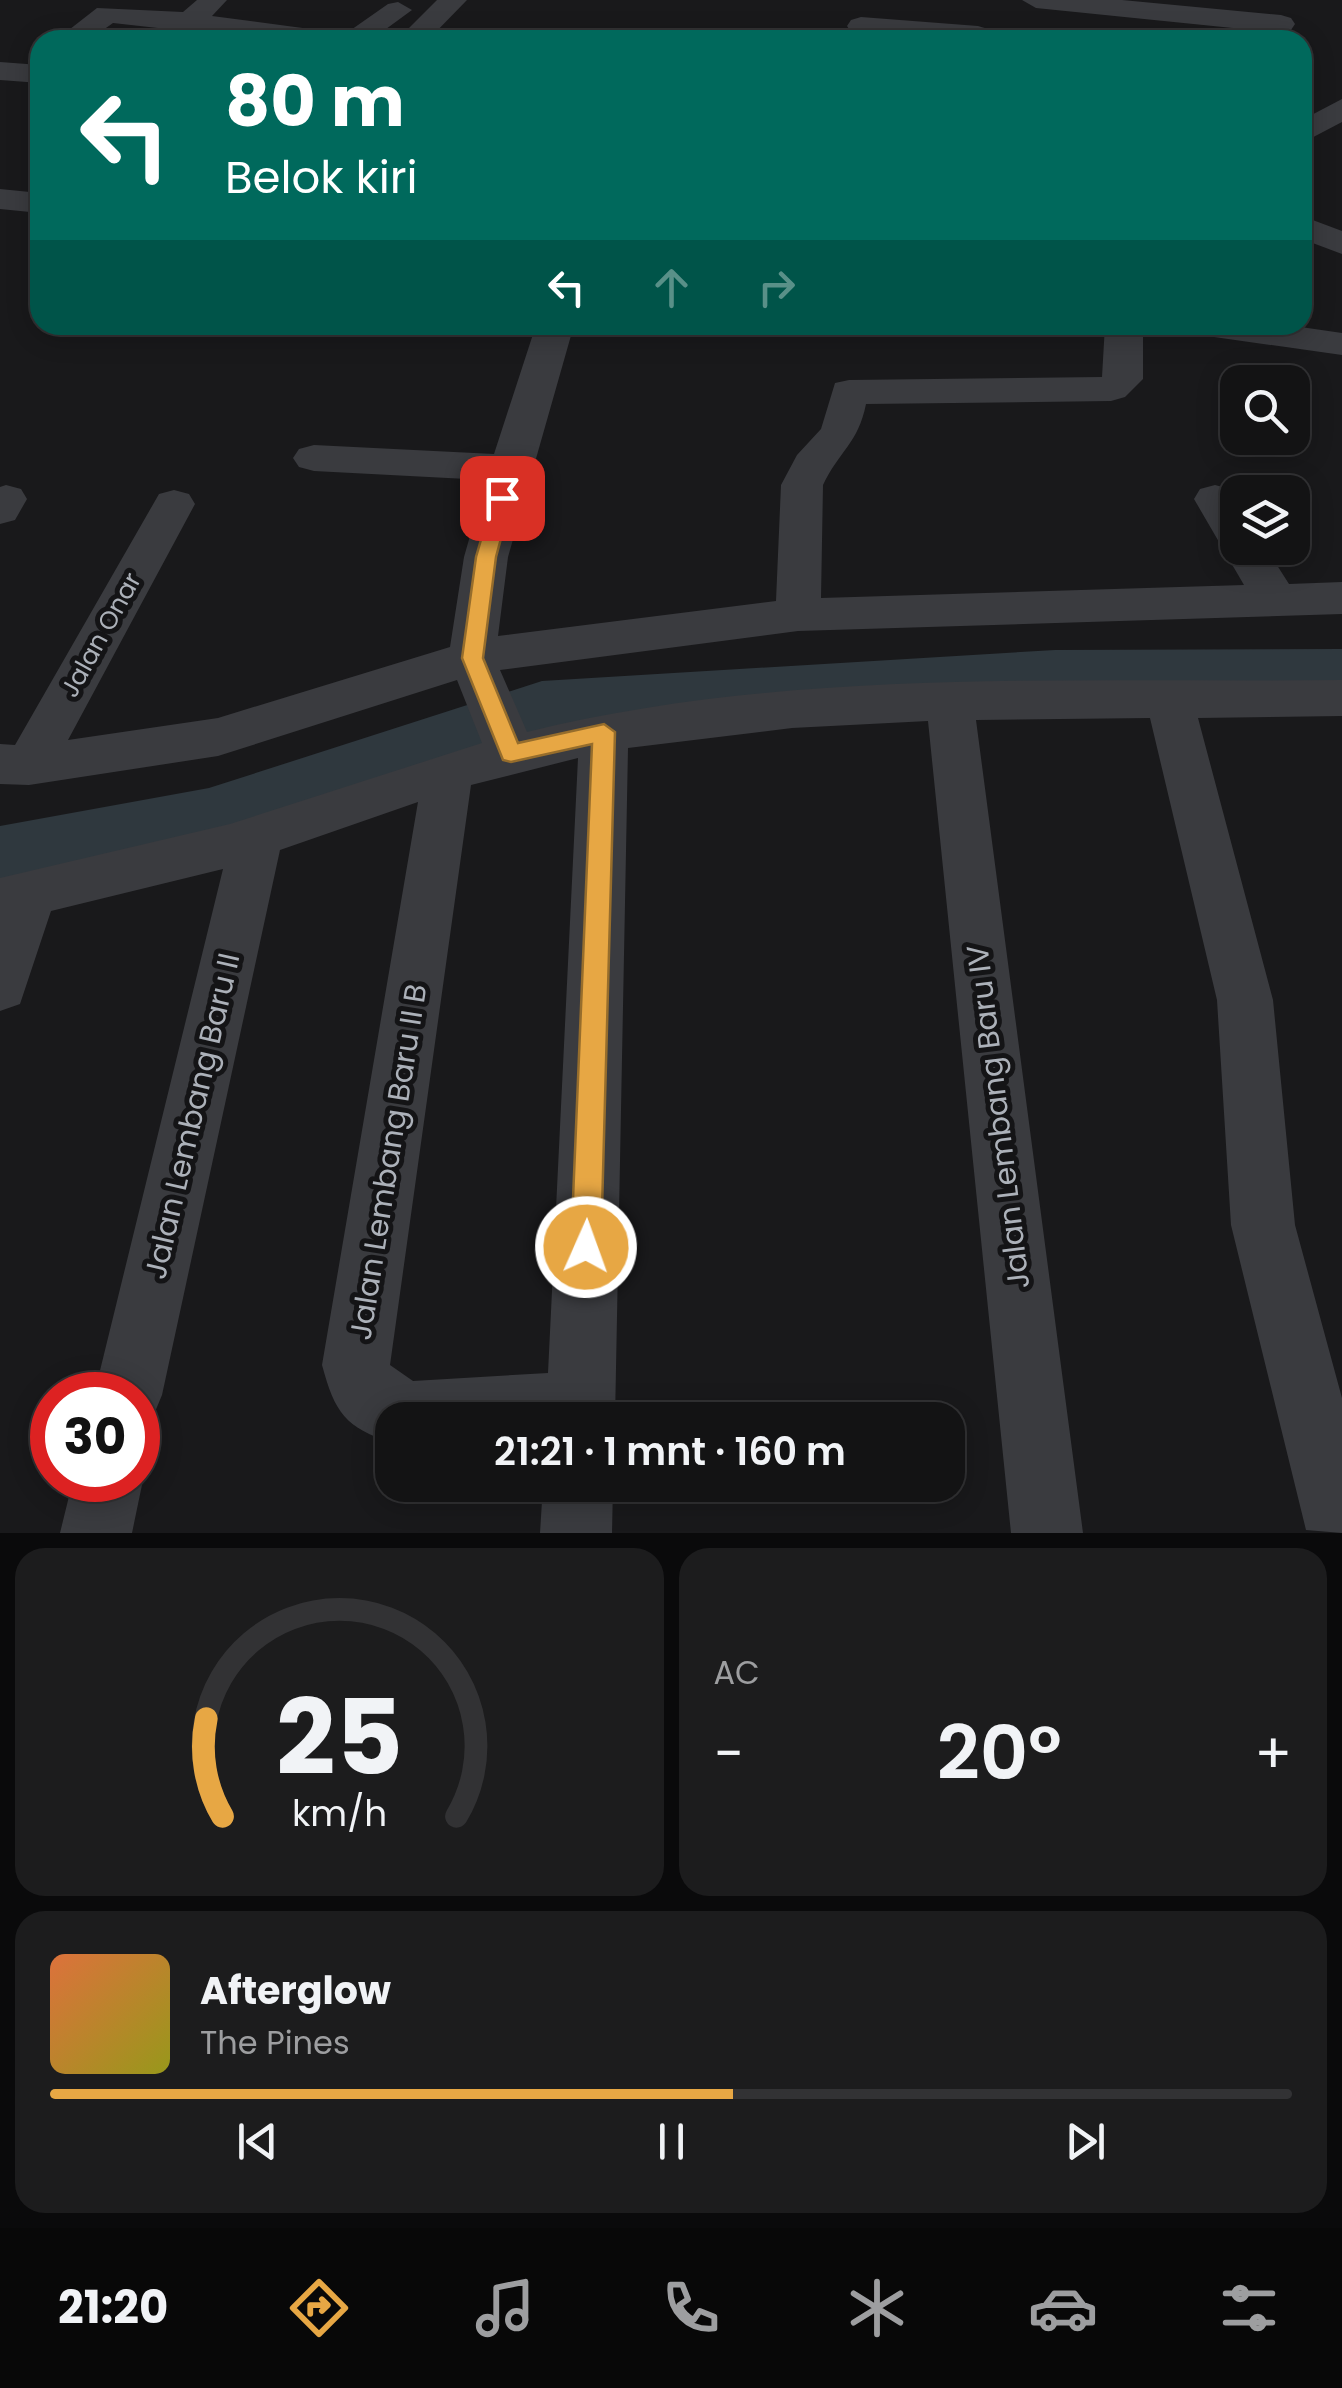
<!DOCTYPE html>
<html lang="id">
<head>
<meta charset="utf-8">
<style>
  :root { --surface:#131314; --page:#1c1c1d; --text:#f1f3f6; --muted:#9d9ea0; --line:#323234; --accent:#e7a744 }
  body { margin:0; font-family:Poppins,sans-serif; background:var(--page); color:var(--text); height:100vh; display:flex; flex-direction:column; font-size:38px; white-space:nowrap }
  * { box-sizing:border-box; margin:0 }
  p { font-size:32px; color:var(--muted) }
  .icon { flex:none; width:55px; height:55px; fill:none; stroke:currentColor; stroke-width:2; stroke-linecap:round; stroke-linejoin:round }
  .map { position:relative; height:1533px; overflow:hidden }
  .side { display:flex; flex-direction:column; gap:15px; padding:15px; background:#0a0a0b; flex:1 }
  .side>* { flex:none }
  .guide { position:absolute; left:30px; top:30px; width:1282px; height:305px; border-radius:30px; box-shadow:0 5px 25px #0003,0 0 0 2px var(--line); background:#00695c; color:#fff; overflow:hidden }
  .tools { position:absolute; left:1220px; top:365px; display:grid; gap:20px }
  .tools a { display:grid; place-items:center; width:90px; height:90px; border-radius:20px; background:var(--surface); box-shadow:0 5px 25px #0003,0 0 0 2px var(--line); font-size:50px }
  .speed { position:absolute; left:30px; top:1372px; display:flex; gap:20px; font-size:50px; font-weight:700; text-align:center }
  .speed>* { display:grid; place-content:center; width:130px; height:130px; border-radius:50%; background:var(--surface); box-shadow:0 5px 25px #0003,0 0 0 2px var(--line); line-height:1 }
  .speed .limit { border:15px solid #d22; background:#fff; color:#111 }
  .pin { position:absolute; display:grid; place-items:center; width:85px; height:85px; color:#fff; margin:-42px; border-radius:20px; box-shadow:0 5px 15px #0006 }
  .me { position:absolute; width:110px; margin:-55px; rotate:2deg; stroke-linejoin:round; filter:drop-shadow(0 0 8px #0008) }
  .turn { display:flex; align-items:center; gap:35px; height:210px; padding:0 30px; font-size:45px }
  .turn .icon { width:130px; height:130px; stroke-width:2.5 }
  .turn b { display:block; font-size:70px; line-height:85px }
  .lanes { display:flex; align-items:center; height:95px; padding:0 30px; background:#0003; justify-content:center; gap:50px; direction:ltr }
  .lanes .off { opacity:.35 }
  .big { font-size:75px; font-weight:600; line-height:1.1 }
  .side .card { flex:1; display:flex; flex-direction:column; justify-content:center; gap:15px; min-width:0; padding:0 35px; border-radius:30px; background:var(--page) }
  .side .dial { align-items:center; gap:0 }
  .dial svg { height:260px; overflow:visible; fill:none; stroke:var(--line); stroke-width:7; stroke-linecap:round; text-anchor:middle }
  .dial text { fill:var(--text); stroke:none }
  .song { display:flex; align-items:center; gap:30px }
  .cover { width:120px; height:120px; border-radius:15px; background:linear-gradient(135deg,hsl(20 70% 55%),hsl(60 70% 35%)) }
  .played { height:10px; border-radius:5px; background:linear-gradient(90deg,var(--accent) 55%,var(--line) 55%) }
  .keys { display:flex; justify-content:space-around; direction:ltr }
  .heat { display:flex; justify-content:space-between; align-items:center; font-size:55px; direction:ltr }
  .side .tiles { flex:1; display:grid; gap:15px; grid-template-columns:1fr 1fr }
  .card:last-child { grid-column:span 2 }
  .trip { position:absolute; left:375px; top:1402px; width:590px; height:100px; border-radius:30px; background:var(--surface); box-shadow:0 5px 25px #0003,0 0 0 2px var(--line); font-weight:600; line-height:100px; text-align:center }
  .menu { display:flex; height:160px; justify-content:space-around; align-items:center; background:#080808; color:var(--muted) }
  .menu .icon { width:70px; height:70px }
  .menu .selected { color:var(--accent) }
  .menu b { font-size:45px; color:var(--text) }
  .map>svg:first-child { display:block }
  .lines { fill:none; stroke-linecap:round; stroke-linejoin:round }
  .river { fill:#2f383e; fill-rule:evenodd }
  .minor { fill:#3a3b3f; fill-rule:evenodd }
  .route { fill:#e7a744; stroke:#966d2c; stroke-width:2.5 }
  .labels { text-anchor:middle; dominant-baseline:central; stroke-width:10; stroke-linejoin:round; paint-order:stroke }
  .street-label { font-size:25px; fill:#acb1b9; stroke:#141416 }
  .near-street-label { font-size:30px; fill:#acb1b9; stroke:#141416 }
</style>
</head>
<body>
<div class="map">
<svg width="1342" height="1533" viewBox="0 0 1342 1533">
  <rect width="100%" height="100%" fill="#19191b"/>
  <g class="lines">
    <path class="river" d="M1342 649V701L1055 704 544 736 209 850 0 892V826L209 788 542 681 1055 650Z"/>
    <g class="minor">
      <path d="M197 0H227L212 16 325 31 338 39 388 4 398 2 412 10 371 40H264L113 23 89 40H56L97 8 183 12Z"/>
      <path d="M437 0H467L428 40H397Z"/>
      <path d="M1022 0H1122L1281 15 1291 18 1295 24 1291 30 1281 33 1036 8Z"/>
      <path d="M861 17 978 26 988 29 992 35 989 40H931L851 32 847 26 851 20Z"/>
      <path d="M0 62 40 65V83L0 80Z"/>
      <path d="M1342 99V122L1302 143V120Z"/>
      <path d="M0 189 40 193V213L0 209Z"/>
      <path d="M1302 216 1342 231V254L1302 239Z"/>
      <path d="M536 325H574L508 557 498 636 776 601 781 485 797 455 821 429 835 383 849 380 1102 377 1105 325H1143V379L1125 397 1111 401 866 404C858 444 839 451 823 485L821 598 1244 585 1194 499 1200 489 1215 485 1230 489 1238 501V548H1266L1289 584 1342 582V614L798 631 500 670 527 732C791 667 1072 683 1342 680V716L1198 718 1273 1000 1295 1225 1342 1398V1533L1306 1530 1231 1225 1217 1000 1150 718 976 720 1083 1533H1011L928 721 792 728 628 748 615 1420H392V1443C345 1427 335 1413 322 1365L418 802 280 850 162 1395 152 1419 138 1425V1395H94L223 869 51 911 20 1004 0 1011V878L230 824 482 743 457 680 218 756 29 785 0 784V744L15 745 159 494 174 490 189 494 195 504 68 740 218 718 450 647 464 557 486 480 314 471 299 467 293 458 299 449 314 445 494 454ZM578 758 548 1373 413 1381 390 1365 471 785Z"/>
      <path d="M1188 325H1287L1342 333V355L1207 336 1194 333Z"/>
      <path d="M6 485 21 489 27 499 15 520 0 524V487Z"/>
      <path d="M138 1466 143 1480 132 1533H60L73 1480H138Z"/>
      <path d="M543 1485H613L612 1533H540Z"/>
    </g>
  </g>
  <path class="route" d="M502 492 512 498 496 557 483 658 518 743 604 724 615 732 601 1247 596 1258 586 1262 576 1258 571 1247 592 744 511 762 503 760 462 658 476 557 493 498Z"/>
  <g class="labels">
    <g class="street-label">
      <text transform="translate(101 635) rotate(-61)">Jalan Onar</text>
    </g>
    <g class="near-street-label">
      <text transform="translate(192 1116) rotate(-77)">Jalan Lembang Baru II</text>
      <text transform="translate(998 1117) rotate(-97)">Jalan Lembang Baru IV</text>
      <text transform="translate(388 1162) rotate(-81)">Jalan Lembang Baru II B</text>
    </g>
  </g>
</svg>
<div class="tools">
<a><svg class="icon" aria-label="search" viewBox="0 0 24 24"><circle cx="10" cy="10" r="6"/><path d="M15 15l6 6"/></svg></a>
<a><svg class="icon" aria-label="layers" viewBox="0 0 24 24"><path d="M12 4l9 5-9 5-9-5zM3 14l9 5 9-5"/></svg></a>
</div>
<div class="speed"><div class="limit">30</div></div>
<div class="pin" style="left:502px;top:498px;background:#d93025"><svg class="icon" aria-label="arrive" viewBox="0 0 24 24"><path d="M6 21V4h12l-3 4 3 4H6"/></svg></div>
<svg class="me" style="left:586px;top:1247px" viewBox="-20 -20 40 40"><circle r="17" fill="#e7a744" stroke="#fff" stroke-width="3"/><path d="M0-11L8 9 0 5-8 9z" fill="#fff"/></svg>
<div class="trip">21:21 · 1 mnt · 160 m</div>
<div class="guide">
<div class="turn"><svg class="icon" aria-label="left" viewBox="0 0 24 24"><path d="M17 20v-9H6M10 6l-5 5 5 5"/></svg><div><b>80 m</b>Belok kiri</div></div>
<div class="lanes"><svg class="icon" aria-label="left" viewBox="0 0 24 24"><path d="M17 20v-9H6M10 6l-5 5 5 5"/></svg><svg class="icon off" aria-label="ahead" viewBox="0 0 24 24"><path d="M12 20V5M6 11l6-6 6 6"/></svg><svg class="icon off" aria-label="right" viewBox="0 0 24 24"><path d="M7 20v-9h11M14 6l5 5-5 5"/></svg></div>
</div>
</div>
<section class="side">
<div class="tiles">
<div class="card dial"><svg viewBox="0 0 100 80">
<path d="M14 69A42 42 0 1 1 86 69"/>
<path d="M14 69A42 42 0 0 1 9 39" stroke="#e7a744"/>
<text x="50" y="56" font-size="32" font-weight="700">25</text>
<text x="50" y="72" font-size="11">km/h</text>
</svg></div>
<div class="card"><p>AC</p>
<div class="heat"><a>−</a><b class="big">20°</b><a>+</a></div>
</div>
<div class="card">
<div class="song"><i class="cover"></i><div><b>Afterglow</b><p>The Pines</p></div></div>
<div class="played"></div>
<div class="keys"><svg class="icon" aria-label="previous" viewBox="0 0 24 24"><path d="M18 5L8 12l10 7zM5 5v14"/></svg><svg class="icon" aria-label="pause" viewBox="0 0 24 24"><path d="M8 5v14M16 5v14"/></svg><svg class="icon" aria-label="next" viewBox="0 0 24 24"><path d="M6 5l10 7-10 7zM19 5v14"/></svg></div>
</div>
</div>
</section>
<nav class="menu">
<b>21:20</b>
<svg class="icon selected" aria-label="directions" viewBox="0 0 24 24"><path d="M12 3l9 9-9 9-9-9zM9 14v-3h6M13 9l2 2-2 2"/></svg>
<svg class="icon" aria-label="music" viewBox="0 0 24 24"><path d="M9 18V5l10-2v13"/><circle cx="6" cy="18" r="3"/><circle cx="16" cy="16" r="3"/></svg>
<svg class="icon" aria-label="phone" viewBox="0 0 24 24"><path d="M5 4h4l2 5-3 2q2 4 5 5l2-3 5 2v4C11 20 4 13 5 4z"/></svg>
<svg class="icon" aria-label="climate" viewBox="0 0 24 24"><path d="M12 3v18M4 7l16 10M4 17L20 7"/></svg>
<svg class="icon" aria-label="car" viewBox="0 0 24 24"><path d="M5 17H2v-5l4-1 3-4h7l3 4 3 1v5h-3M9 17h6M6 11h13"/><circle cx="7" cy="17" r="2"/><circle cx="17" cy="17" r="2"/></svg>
<svg class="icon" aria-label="filters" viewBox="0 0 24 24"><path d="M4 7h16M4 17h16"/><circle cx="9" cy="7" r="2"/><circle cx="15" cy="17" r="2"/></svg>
</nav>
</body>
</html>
